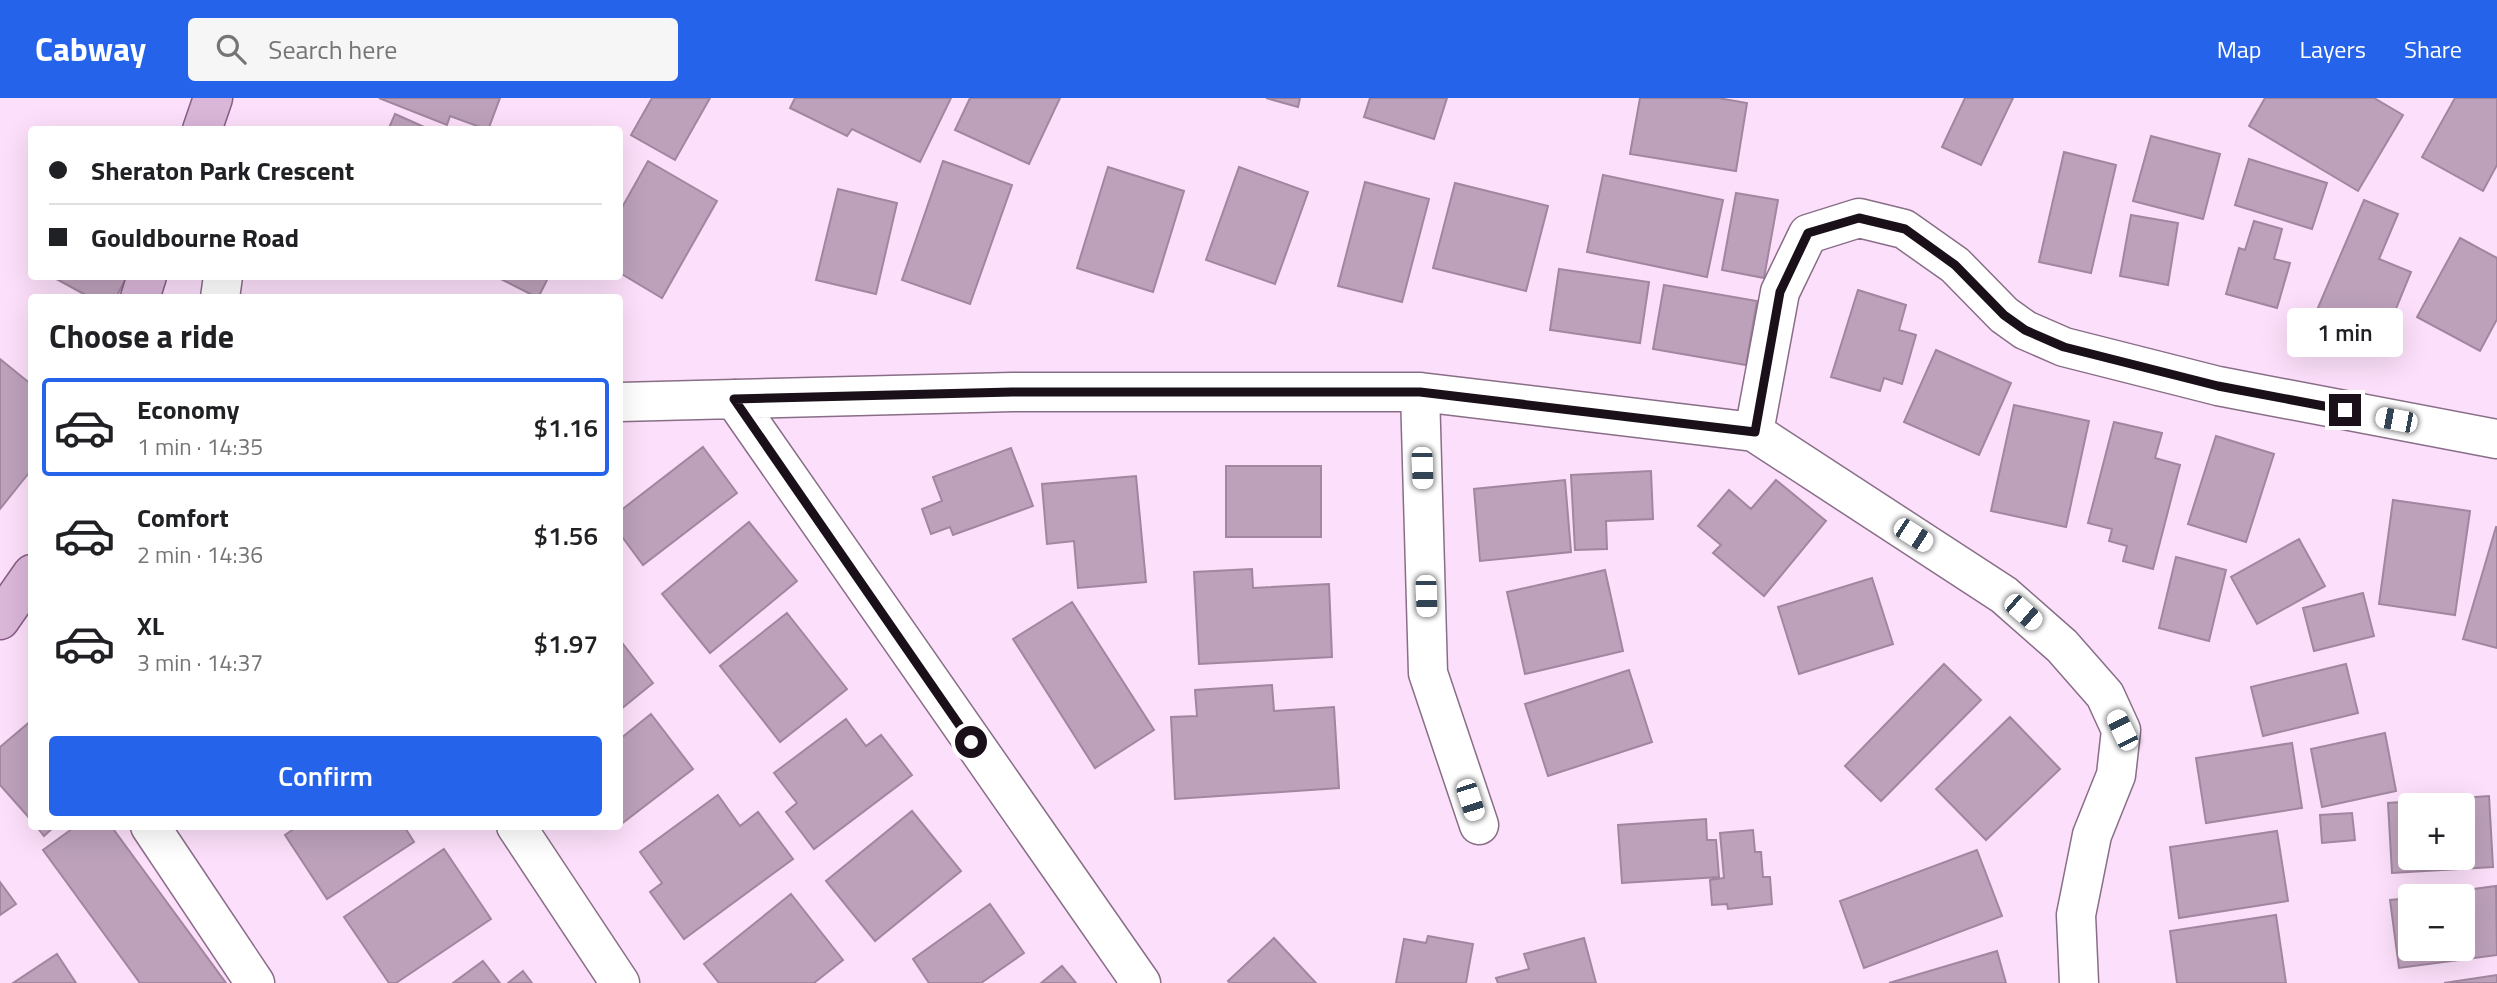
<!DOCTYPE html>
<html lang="en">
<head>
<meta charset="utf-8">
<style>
  :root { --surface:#fff; --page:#f6f6f6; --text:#202124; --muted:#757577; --line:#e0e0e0; --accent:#2563eb }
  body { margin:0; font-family:"Titillium Web",sans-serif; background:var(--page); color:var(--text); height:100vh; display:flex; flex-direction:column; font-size:26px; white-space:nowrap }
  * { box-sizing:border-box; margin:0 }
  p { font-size:23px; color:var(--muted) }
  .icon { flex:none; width:38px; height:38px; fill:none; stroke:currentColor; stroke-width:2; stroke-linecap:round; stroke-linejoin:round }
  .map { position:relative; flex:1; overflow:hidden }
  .drawer { position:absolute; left:28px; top:196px; width:595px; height:536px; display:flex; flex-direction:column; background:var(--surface); border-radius:7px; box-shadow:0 7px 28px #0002 }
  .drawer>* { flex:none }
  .top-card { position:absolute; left:28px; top:28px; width:595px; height:154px; border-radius:7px; box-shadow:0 7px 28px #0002; display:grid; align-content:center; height:154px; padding:0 21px; background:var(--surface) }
  .tools { position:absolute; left:2398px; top:695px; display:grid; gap:14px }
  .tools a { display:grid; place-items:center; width:77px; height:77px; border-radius:7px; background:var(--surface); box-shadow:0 7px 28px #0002; font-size:35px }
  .end { position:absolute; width:32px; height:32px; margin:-16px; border:9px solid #1a1019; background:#fff; box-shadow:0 0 0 4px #fff }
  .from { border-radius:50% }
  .bubble { position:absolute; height:49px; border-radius:7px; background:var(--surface); box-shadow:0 7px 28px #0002; font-size:23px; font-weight:600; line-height:49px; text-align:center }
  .car { position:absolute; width:21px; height:42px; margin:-21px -10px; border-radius:9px; box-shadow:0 0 5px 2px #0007; background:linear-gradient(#fff 24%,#345 0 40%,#fff 0 76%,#345 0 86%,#fff 0) }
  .top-card b { display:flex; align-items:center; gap:24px; height:66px; font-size:26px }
  .top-card b+b { border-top:2px solid var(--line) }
  .top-card i { width:18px; height:18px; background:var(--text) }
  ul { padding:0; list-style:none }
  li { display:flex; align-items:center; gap:21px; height:98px; margin:0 14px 10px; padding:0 7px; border:4px solid transparent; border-radius:7px }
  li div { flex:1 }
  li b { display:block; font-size:26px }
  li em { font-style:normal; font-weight:600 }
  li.selected { border-color:var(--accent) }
  li>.icon { width:63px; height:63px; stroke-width:1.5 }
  h2 { padding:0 21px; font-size:32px; line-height:84px }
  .button { display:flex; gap:14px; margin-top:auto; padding:14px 21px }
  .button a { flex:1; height:80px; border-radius:7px; background:var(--accent); color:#fff; font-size:28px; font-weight:600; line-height:80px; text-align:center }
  header { display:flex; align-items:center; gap:42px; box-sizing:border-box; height:98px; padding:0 35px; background:var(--accent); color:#fff }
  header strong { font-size:33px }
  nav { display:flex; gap:38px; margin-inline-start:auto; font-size:24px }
  .search { width:490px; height:63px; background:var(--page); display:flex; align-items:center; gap:18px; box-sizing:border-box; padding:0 24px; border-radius:7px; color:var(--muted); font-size:26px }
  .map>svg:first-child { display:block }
</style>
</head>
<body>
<header>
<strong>Cabway</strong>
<div class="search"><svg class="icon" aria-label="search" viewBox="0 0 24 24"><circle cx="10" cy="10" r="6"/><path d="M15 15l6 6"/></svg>Search here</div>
<nav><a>Map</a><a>Layers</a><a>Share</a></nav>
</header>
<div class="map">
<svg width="2497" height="885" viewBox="0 0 2497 885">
  <rect width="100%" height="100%" fill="#fcdffa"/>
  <path fill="#bda1bb" stroke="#a0869f" stroke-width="2" fill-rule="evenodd" d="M 379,0 L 500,0 L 488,32 L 450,18 L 447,27 Z
    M 652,0 L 710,0 L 675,62 L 631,37 Z
    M 795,0 L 951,0 L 920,64 L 852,31 L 847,38 L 790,10 Z
    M 970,0 L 1060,0 L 1029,66 L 955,32 Z
    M 1266,0 L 1300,0 L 1298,9 Z
    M 1370,0 L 1447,0 L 1434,41 L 1364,19 Z
    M 1640,0 L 1718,0 L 1747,5 L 1736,73 L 1630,56 Z
    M 1965,0 L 2013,0 L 1981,67 L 1942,49 Z
    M 2265,0 L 2374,0 L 2403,17 L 2358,93 L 2249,28 Z
    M 2455,0 L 2497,0 L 2497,67 L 2483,93 L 2422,59 Z
    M 395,16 L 431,32 L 388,32 Z
    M 2151,38 L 2220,56 L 2203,121 L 2133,103 Z
    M 2064,54 L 2116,67 L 2091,175 L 2039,164 Z
    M 2249,61 L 2327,85 L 2312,131 L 2235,107 Z
    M 648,63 L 717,103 L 662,200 L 620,175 L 620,113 Z
    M 943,63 L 1012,87 L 970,206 L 902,182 Z
    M 1108,69 L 1184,93 L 1153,194 L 1077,170 Z
    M 1239,69 L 1308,94 L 1275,186 L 1206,162 Z
    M 1603,77 L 1723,102 L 1707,179 L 1587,154 Z
    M 1365,84 L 1429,101 L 1402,204 L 1338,188 Z
    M 1455,85 L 1548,108 L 1526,193 L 1433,170 Z
    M 838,91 L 897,105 L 876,196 L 816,182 Z
    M 1736,95 L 1778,102 L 1764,180 L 1722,172 Z
    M 2364,102 L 2398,116 L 2379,161 L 2411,174 L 2384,240 L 2317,212 Z
    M 2131,117 L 2178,125 L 2168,187 L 2120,178 Z
    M 2254,123 L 2282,131 L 2274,161 L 2290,165 L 2277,210 L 2226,196 L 2239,150 L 2245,152 Z
    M 2460,140 L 2497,160 L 2497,221 L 2480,253 L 2417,219 Z
    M 1559,171 L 1649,184 L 1640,245 L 1550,232 Z
    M 51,178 L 127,178 L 116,200 L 91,200 Z
    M 495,178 L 549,178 L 538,200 Z
    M 1664,187 L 1757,203 L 1746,267 L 1653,251 Z
    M 1858,192 L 1906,207 L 1899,232 L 1916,237 L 1902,286 L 1884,280 L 1880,293 L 1831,279 Z
    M 1936,252 L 2011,285 L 1979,357 L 1904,324 Z
    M 0,261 L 32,287 L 32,371 L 0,411 Z
    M 2014,307 L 2089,323 L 2066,429 L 1991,413 Z
    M 2114,324 L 2162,335 L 2155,360 L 2180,367 L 2153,471 L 2123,463 L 2127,448 L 2109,443 L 2112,431 L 2088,425 Z
    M 2216,338 L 2274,356 L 2246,444 L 2188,426 Z
    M 703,349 L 737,395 L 643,467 L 620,436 L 620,413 Z
    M 1011,350 L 1033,408 L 953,437 L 950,429 L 931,436 L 922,411 L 942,403 L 933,379 Z
    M 1226,368 L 1321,368 L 1321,439 L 1226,439 Z
    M 1651,373 L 1653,421 L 1606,423 L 1607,451 L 1575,452 L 1571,377 Z
    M 1136,378 L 1146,484 L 1078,490 L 1074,443 L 1047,446 L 1042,386 Z
    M 1565,382 L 1571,454 L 1480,463 L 1474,391 Z
    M 1776,382 L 1826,423 L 1764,498 L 1713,455 L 1721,447 L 1698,428 L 1729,392 L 1751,411 Z
    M 2393,402 L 2470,413 L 2455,517 L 2379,506 Z
    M 749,424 L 797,483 L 710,555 L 662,496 Z
    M 2496,429 L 2497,429 L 2497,550 L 2463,541 Z
    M 2299,441 L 2325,488 L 2257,526 L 2231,479 Z
    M 2176,459 L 2226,472 L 2209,543 L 2159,530 Z
    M 1252,471 L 1253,490 L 1329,486 L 1332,559 L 1199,566 L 1194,474 Z
    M 1605,472 L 1623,553 L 1525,576 L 1507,494 Z
    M 1872,480 L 1893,546 L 1799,576 L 1778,509 Z
    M 2363,495 L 2374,538 L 2314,553 L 2303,510 Z
    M 1072,504 L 1154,632 L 1095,670 L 1013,541 Z
    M 787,515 L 847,591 L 780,644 L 720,568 Z
    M 620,542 L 653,585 L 620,612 Z
    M 1944,566 L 1981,602 L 1881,703 L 1845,668 Z
    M 2346,566 L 2358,615 L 2263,638 L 2251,589 Z
    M 1629,572 L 1652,644 L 1548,678 L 1525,606 Z
    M 1272,587 L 1274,613 L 1334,609 L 1339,690 L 1175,701 L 1171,619 L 1197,618 L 1195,592 Z
    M 651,616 L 693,671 L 620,727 L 620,641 Z
    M 2010,619 L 2060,671 L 1986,742 L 1936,691 Z
    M 846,621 L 866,648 L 881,637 L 912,677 L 814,751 L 786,714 L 797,705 L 774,675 Z
    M 32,622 L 32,723 L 0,687 L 0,649 Z
    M 2385,635 L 2396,693 L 2322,709 L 2311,651 Z
    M 2292,645 L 2302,710 L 2206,725 L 2196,660 Z
    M 718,697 L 740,728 L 758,714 L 793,761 L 684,841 L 650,794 L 662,785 L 640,754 Z
    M 2489,698 L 2493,769 L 2392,775 L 2388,705 ZM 2410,707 L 2462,707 L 2462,760 L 2410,760 Z
    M 912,713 L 961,773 L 875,843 L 826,783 Z
    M 2352,715 L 2355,742 L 2322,745 L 2320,717 Z
    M 1706,721 L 1707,742 L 1716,742 L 1719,779 L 1622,785 L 1618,727 Z
    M 36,728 L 55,728 L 44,738 Z
    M 76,728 L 111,728 L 226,885 L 140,885 L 43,752 Z
    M 298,728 L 404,728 L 414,744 L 327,801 L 285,737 Z
    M 1753,732 L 1755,754 L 1761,754 L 1763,779 L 1770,779 L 1772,806 L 1728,811 L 1727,806 L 1712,807 L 1710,782 L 1724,780 L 1720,735 Z
    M 2277,733 L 2288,803 L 2179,820 L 2170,749 Z
    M 444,751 L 491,821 L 396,885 L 389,885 L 344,819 Z
    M 1977,752 L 2002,818 L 1864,870 L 1840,803 Z
    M 0,784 L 16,806 L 0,817 Z
    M 2496,788 L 2497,857 L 2399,870 L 2390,802 L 2410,800 L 2410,850 L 2462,850 L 2462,798 L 2422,798 Z
    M 791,796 L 843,862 L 814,885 L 719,885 L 704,866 Z
    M 990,806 L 1024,855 L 981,885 L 929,885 L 913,861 Z
    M 2276,817 L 2286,885 L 2177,885 L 2170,833 Z
    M 1428,838 L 1473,846 L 1466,885 L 1396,885 L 1404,841 L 1426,845 Z
    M 1274,840 L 1316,885 L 1230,885 L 1228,883 Z
    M 1584,840 L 1596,885 L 1498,885 L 1496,880 L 1529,871 L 1524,856 Z
    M 1997,853 L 2006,885 L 1889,885 Z
    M 57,856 L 76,885 L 13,885 Z
    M 483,863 L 500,885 L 453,885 Z
    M 1062,868 L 1076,885 L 1041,885 Z
    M 523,873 L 532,885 L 508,885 Z
    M 2497,877 L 2497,885 L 2444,885 Z"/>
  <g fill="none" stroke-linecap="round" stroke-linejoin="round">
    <g stroke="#886e87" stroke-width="41">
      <path id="minor" d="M 220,200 L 223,178
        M 1420,294 L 1428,575 L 1479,727
        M 734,301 L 1141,885
        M 620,304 L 1012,294 L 1420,294 L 1754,334 L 2004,497 L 2062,548 L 2105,597 L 2121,632 L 2116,677 L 2092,737 L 2076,817 L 2079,885
        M 1754,334 L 1780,194 L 1808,136 L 1859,120 L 1904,131 L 1955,167 L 2004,217 L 2025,232 L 2064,249 L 2218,288 L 2497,341
        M 150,728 L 255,885
        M 516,728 L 620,885"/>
    </g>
    <g stroke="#875d86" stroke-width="41">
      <path id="major" d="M 202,32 L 213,0
        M 140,200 L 147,178
        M 0,522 L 32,476"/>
    </g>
    <use href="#minor" stroke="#fff" stroke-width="38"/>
    <use href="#major" stroke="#dab6d9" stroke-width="38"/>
  </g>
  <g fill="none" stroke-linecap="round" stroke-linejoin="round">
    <path stroke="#1a1019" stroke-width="9" d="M 971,644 L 734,301 L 1012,294 L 1420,294 L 1755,334 L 1780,194 L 1808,135 L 1859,120 L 1905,131 L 1955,167 L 2004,217 L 2025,232 L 2064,249 L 2218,288 L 2345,312"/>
  </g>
</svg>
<div class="tools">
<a>+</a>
<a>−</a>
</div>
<i class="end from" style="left:971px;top:644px"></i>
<i class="end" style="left:2345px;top:312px"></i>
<div class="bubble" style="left:2287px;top:210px;width:116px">1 min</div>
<i class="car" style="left:2396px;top:322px;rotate:281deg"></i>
<i class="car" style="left:1422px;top:370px;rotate:178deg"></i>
<i class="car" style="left:1913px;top:437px;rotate:123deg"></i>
<i class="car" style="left:1426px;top:498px;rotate:178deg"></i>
<i class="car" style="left:2023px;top:514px;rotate:131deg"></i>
<i class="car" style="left:2122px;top:632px;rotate:334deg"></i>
<i class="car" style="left:1470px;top:702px;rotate:162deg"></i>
<div class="top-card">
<b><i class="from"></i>Sheraton Park Crescent</b>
<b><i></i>Gouldbourne Road</b>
</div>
<section class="drawer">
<h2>Choose a ride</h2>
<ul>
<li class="selected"><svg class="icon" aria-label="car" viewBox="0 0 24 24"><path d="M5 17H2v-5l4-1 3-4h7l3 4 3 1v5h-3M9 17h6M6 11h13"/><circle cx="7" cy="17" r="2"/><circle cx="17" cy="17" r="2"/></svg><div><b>Economy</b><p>1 min · 14:35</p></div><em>$1.16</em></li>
<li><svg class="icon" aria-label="car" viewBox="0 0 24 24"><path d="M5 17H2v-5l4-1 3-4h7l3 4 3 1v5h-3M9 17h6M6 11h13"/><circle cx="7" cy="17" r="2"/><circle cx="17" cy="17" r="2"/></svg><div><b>Comfort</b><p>2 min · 14:36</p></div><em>$1.56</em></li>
<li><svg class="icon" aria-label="car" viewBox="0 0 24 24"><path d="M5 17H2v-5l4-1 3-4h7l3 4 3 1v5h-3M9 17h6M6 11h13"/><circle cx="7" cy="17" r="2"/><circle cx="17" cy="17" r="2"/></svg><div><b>XL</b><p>3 min · 14:37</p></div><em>$1.97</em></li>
</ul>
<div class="button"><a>Confirm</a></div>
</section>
</div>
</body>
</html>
